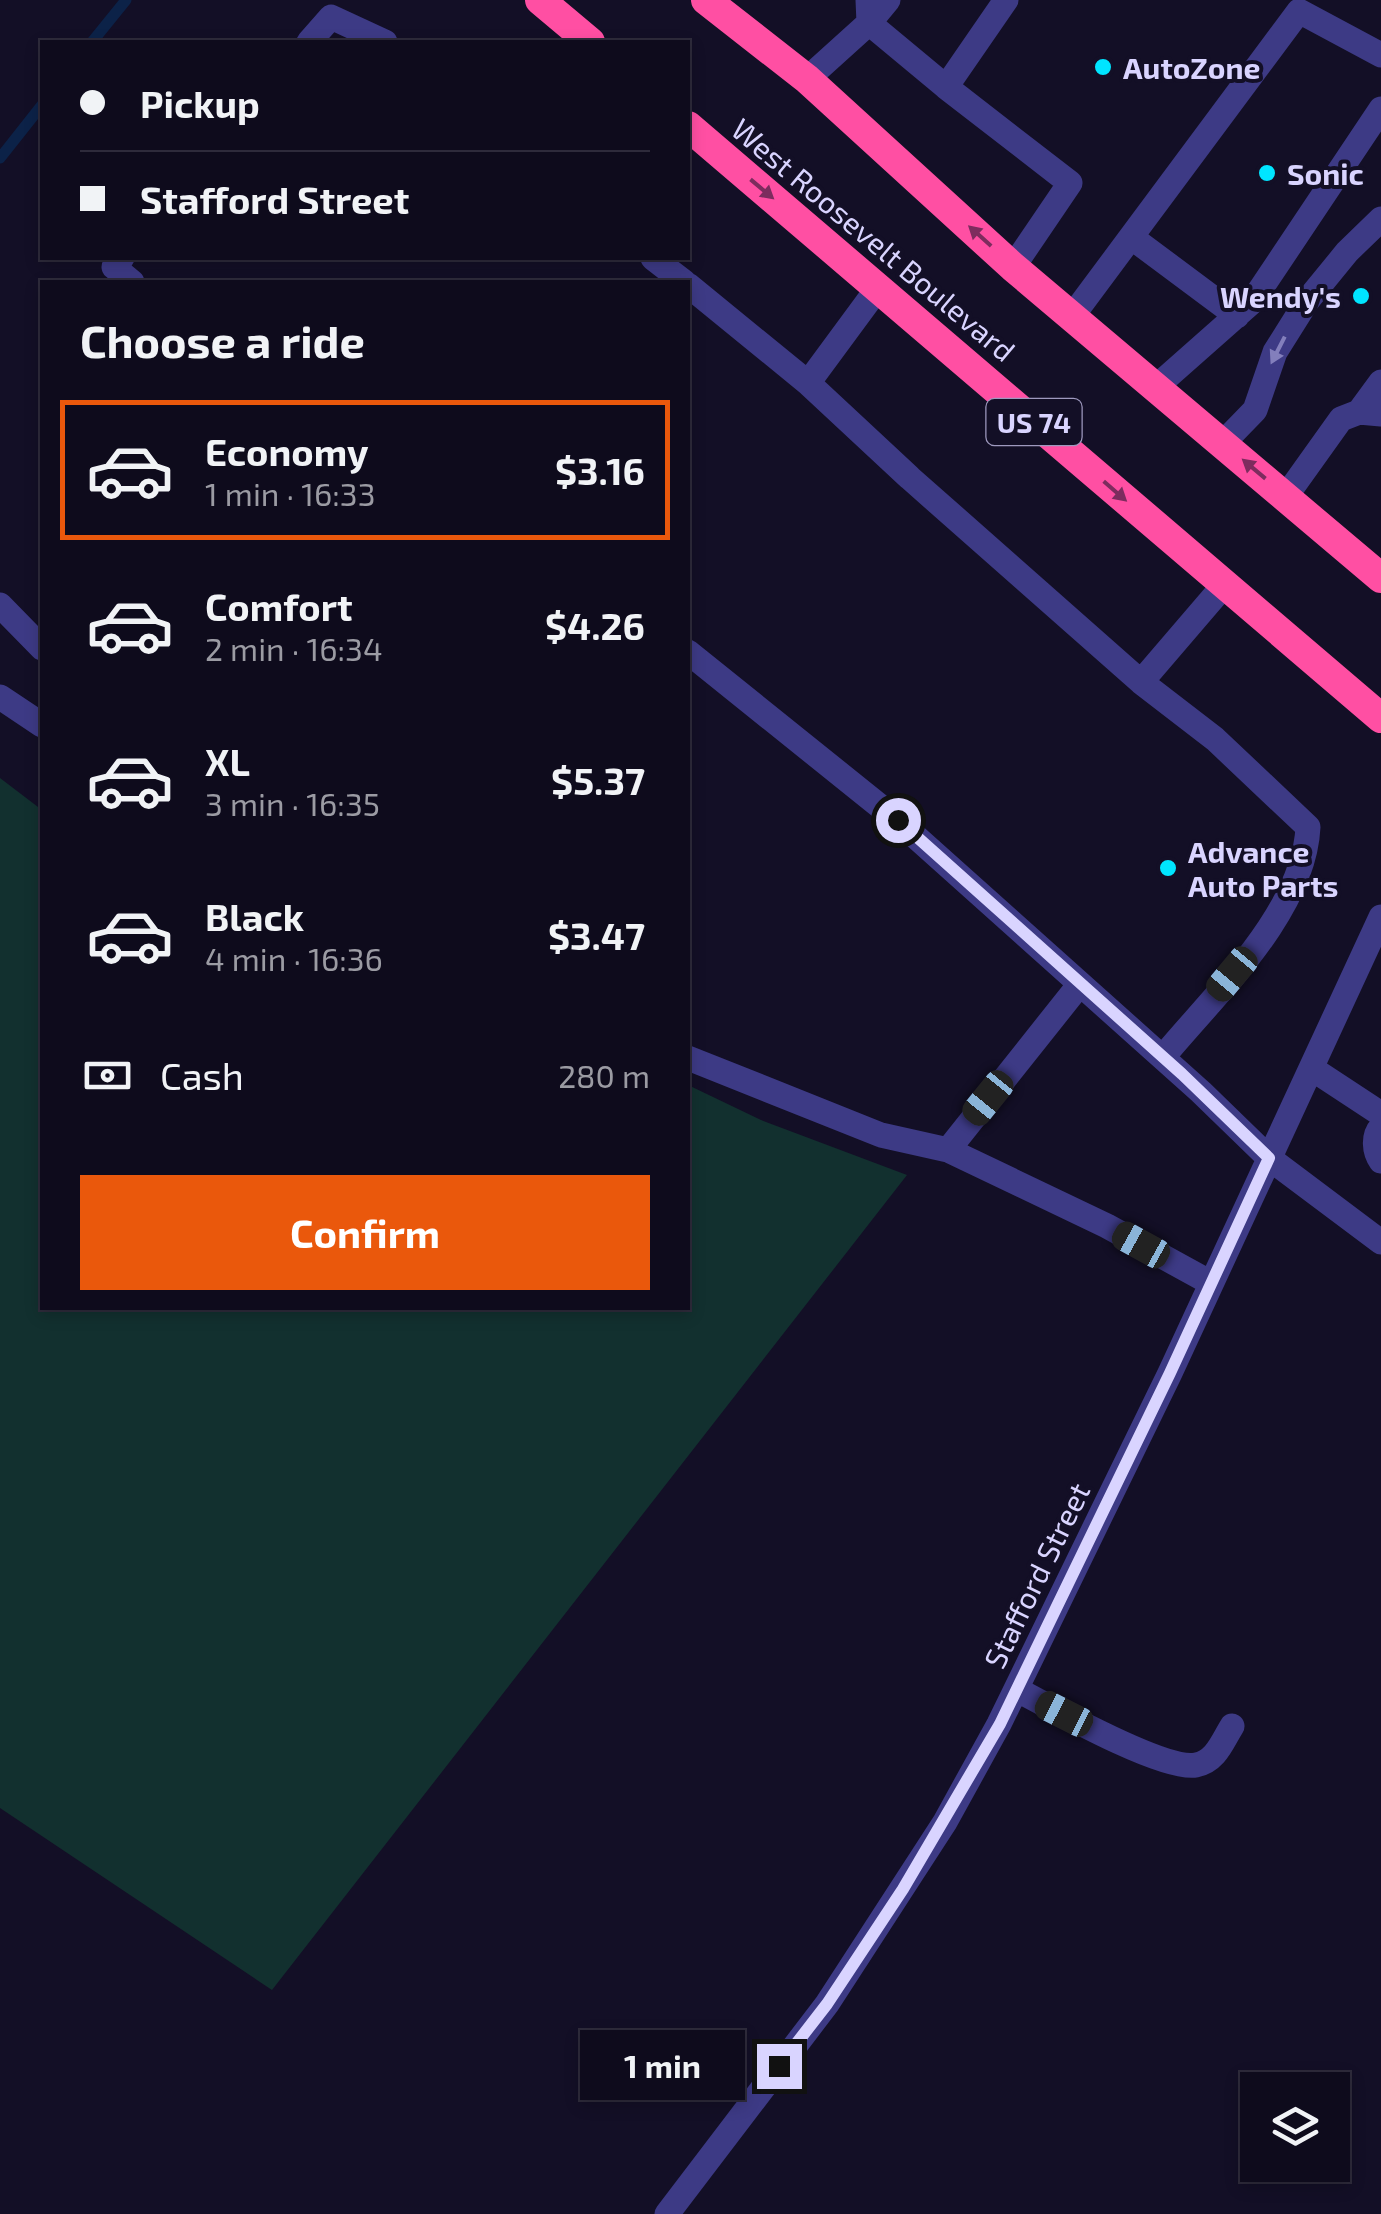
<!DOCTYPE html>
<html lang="en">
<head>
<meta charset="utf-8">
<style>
  :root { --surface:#0e0b1c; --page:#1c1929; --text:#f1f3f6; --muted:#9b9ba3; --line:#2e2b3b; --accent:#ea580c }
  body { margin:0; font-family:"Exo 2",sans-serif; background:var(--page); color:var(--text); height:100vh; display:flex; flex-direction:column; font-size:38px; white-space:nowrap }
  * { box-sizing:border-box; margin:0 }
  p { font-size:32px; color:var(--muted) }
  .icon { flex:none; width:55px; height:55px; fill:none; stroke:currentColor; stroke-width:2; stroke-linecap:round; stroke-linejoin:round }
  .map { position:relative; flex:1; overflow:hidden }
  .panel { position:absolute; left:40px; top:280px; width:650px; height:1030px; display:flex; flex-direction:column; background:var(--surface); border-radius:0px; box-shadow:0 5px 15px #0003,0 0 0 2px var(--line) }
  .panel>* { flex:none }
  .top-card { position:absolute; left:40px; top:40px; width:650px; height:220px; border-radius:0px; box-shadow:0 5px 15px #0003,0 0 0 2px var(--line); display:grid; align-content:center; height:220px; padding:0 40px; background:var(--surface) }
  .fabs { position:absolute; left:1240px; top:2072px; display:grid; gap:20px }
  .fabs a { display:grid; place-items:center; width:110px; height:110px; border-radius:0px; background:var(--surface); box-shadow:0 5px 15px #0003,0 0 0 2px var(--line); font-size:50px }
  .end { position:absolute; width:45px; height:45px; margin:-22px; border:12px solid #d9d4ff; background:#111; box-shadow:0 0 0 5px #111 }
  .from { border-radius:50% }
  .bubble { position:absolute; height:70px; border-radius:0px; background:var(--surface); box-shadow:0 5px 15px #0003,0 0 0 2px var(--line); font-size:32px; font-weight:700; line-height:70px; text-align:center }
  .car { position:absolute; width:30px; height:60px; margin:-30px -15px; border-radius:12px; box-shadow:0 0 8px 2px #0007; background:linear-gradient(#222 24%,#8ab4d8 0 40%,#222 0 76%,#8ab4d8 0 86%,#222 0) }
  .top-card b { display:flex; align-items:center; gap:35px; height:95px; font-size:38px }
  .top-card b+b { border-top:2px solid var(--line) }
  .top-card i { width:25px; height:25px; background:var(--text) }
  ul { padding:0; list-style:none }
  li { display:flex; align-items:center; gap:30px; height:140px; margin:0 20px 15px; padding:0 20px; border:5px solid transparent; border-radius:0px }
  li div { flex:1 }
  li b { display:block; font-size:38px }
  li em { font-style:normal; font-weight:700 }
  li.on { border-color:var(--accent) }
  li>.icon { width:90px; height:90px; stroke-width:1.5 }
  h2 { padding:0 40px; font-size:45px; line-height:120px }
  .pay { display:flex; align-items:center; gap:25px; height:110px; padding:0 40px; font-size:38px }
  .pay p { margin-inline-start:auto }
  .cta { display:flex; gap:20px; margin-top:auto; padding:20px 40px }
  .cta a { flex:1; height:115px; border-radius:0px; background:var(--accent); color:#fff; font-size:40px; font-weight:700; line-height:115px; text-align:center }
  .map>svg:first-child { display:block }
</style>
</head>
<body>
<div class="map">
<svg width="1381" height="2214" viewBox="0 0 1381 2214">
  <rect width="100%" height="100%" fill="#130f26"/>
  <path fill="#12302f" d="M 0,778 L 42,810 L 42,1308 L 688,1308 L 688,1085 L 761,1120 L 907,1175 L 272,1990 L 0,1808 Z"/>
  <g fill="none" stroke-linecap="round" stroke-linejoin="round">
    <path stroke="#0c2248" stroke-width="11" d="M 92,42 L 126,0
      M 0,158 L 42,105"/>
    <path stroke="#3d3a85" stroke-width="25" d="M 868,0 L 869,23 L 946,87
      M 1006,0 L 946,87 L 1070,183 L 1013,267
      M 309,42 L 331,17 L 385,42
      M 807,79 L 869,23 L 888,0
      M 1131,237 L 1237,316
      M 122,258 L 114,267 L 132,282
      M 653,258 L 684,282
      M 688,285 L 808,383 L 878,288
      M 1073,315 L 1299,11 L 1381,55
      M 808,383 L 910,478 L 1141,682 L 1225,584
      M 1157,386 L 1252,302 L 1381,109
      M 1359,412 L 1381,382
      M 1223,443 L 1255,410 L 1275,352 L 1307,301 L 1347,252 L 1381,219
      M 1286,496 L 1341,419 L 1359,412 L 1381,414
      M 0,605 L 42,648
      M 688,652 L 897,820 L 1201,1092 L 1269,1158 L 1381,1242
      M 1141,682 L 1215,739 L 1308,827 C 1304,912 1215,994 1163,1057
      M 0,697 L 42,725
      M 688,1058 L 881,1135 L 948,1150 L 1107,1226 L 1211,1283
      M 1311,1068 L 1381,1114
      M 1381,1127 C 1373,1136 1374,1151 1381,1161
      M 948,1150 L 1080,984
      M 1016,1689 C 1050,1707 1163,1771 1196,1765 C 1216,1761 1222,1742 1232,1726
      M 667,2214 L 827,2004 L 945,1822 L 999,1724 L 1170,1373 L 1381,917"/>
    <path stroke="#ff4fa3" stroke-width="30" d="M 540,0 L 590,42
      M 706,0 L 807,79 L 1013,267 L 1381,578
      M 688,126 L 1381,718"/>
  </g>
  <defs><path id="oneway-solid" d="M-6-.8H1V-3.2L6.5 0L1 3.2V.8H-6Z" transform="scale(2.5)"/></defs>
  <g fill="#7d2c5e">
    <use href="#oneway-solid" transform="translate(762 189) rotate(40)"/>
    <use href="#oneway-solid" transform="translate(980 236) rotate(-138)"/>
    <use href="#oneway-solid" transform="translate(1254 469) rotate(-140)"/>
    <use href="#oneway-solid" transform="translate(1115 491) rotate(41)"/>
  </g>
  <use fill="#837fbc" href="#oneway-solid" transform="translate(1278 350) rotate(117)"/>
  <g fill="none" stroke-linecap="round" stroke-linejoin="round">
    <path stroke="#d9d4ff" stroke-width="12" d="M 779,2066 L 827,2004 L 903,1889 L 1000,1724 L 1170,1373 L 1269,1158 L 1182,1074 L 898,820"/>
  </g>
  <g fill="#00e5ff" stroke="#130f26" stroke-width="4">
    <circle cx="1103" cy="67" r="10"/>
    <circle cx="1267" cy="173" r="10"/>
    <circle cx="1361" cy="296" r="10"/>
    <circle cx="1168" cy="868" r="10"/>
  </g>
  <g text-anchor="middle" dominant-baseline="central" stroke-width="8" stroke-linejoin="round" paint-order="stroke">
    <rect fill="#130f26" stroke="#9e99be" stroke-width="2.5" x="986.5" y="399" width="95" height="46" rx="8"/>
    <g font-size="28" font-weight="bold" fill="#d9d4ff">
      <text x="1034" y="422">US 74</text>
    </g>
    <g font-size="30" font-weight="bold" fill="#d9d4ff" stroke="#130f26" text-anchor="start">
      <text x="1123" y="67">AutoZone</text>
      <text x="1287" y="173">Sonic</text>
      <text x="1341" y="296" text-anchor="end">Wendy's</text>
      <text x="1188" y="851">Advance<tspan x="1188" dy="34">Auto Parts</tspan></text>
    </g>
    <g font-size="30" fill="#d9d4ff" stroke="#130f26">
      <text transform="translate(874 239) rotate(40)">West Roosevelt Boulevard</text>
      <text transform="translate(1036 1575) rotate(-64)">Stafford Street</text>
    </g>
  </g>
</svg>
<div class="fabs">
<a><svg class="icon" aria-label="layers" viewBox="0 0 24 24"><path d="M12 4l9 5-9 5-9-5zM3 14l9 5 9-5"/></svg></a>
</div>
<i class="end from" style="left:898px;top:820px"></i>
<i class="end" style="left:779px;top:2066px"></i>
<div class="bubble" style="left:580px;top:2030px;width:165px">1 min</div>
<i class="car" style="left:1232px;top:974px;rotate:220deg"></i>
<i class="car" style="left:988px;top:1098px;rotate:219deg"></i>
<i class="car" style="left:1141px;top:1245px;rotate:299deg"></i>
<i class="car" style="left:1064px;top:1714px;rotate:297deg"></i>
<div class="top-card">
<b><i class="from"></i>Pickup</b>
<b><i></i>Stafford Street</b>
</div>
<section class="panel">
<h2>Choose a ride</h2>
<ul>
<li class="on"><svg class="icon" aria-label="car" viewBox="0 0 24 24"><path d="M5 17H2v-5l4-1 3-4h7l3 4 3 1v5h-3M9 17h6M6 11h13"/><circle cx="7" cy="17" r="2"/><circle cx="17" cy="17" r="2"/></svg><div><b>Economy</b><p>1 min · 16:33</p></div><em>$3.16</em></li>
<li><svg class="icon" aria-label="car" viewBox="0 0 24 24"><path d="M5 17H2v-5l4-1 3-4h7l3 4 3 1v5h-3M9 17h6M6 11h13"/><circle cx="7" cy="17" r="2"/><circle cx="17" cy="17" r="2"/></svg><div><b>Comfort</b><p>2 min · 16:34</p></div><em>$4.26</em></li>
<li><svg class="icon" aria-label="car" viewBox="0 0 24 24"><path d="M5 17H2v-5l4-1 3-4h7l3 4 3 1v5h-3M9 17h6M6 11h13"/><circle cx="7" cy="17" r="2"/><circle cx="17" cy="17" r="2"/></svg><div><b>XL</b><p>3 min · 16:35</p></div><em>$5.37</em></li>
<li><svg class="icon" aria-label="car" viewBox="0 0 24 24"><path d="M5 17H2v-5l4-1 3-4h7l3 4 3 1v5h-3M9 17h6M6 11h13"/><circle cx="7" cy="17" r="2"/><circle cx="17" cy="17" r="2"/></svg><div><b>Black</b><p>4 min · 16:36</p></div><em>$3.47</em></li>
</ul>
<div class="pay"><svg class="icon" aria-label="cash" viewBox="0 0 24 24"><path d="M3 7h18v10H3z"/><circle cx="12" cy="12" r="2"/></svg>Cash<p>280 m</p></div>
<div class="cta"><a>Confirm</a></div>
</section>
</div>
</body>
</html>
